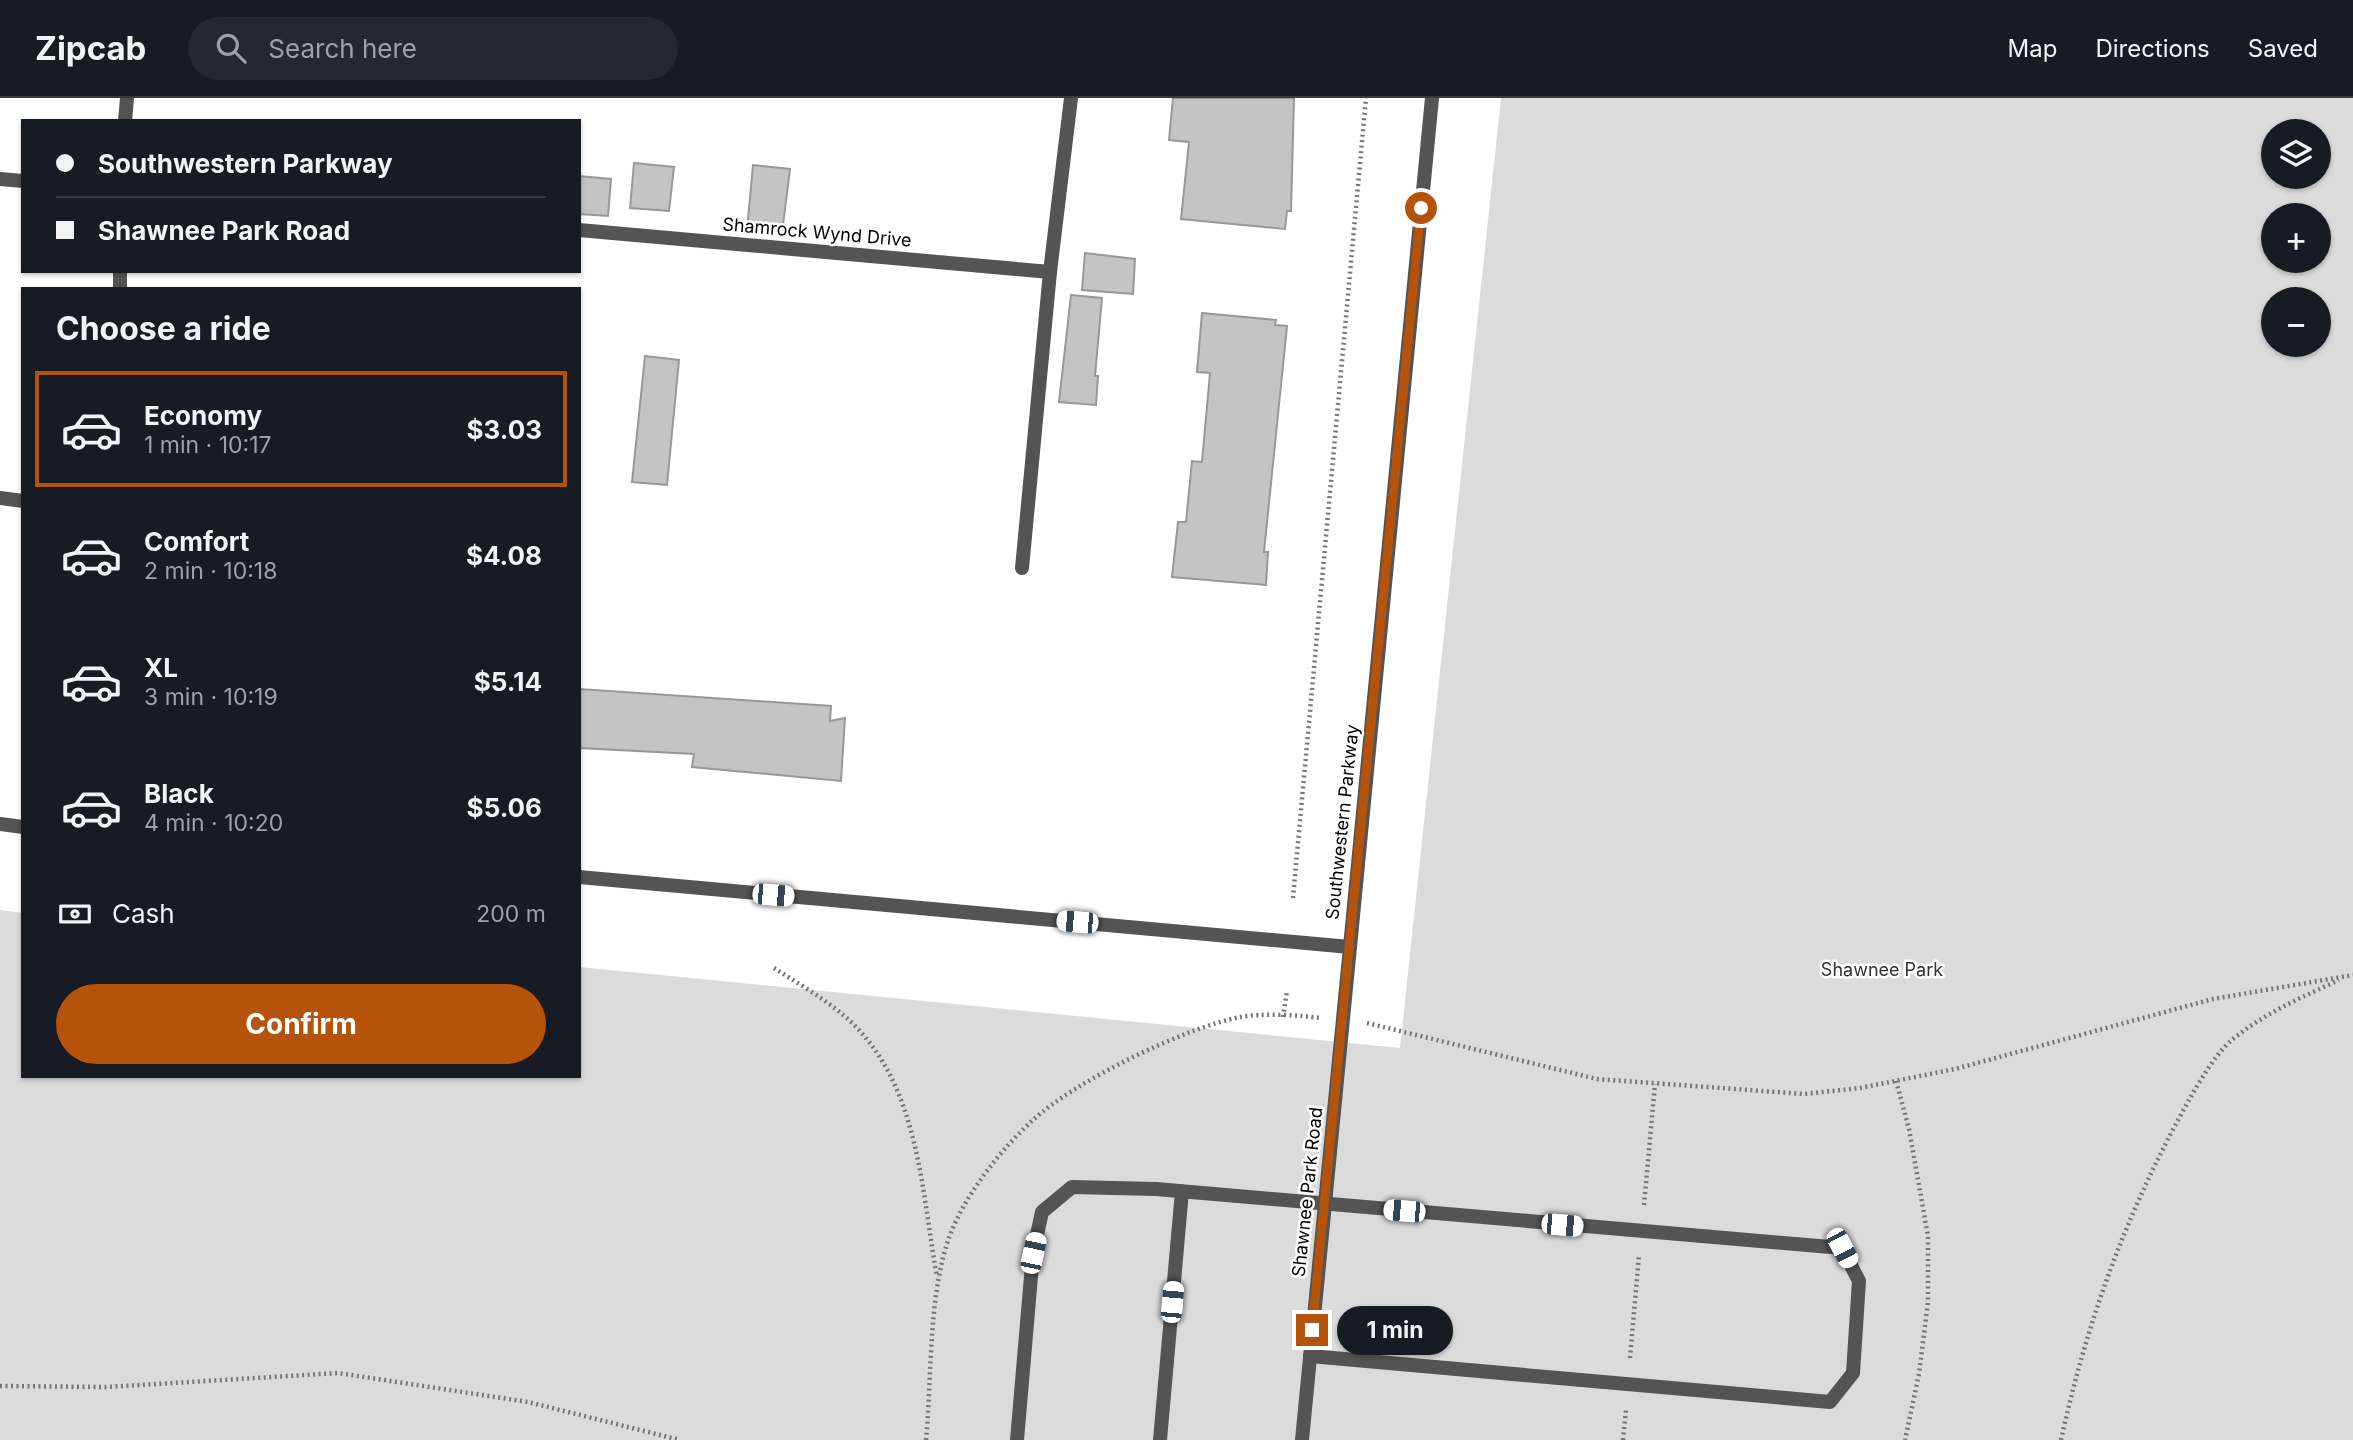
<!DOCTYPE html>
<html lang="en">
<head>
<meta charset="utf-8">
<style>
  :root { --surface:#171b24; --page:#242831; --text:#f1f3f6; --muted:#9ea1a6; --line:#363941; --accent:#b45309 }
  body { margin:0; font-family:Inter,sans-serif; background:var(--page); color:var(--text); height:100vh; display:flex; flex-direction:column; font-size:26px; white-space:nowrap }
  * { box-sizing:border-box; margin:0 }
  p { font-size:23px; color:var(--muted) }
  .icon { flex:none; width:38px; height:38px; fill:none; stroke:currentColor; stroke-width:2; stroke-linecap:round; stroke-linejoin:round }
  .map { position:relative; flex:1; overflow:hidden }
  .panel { position:absolute; left:21px; top:189px; width:560px; height:791px; display:flex; flex-direction:column; background:var(--surface); border-radius:0px; box-shadow:0 2px 5px #0004 }
  .panel>* { flex:none }
  .banner { position:absolute; left:21px; top:21px; width:560px; height:154px; border-radius:0px; box-shadow:0 2px 5px #0004; display:grid; align-content:center; height:154px; padding:0 35px; background:var(--surface) }
  .buttons { position:absolute; left:2261px; top:21px; display:grid; gap:14px }
  .buttons a { display:grid; place-items:center; width:70px; height:70px; border-radius:50%; background:var(--surface); box-shadow:0 2px 5px #0004; font-size:35px }
  .end { position:absolute; width:32px; height:32px; margin:-16px; border:9px solid #b45309; background:#fff; box-shadow:0 0 0 4px #fff }
  .from { border-radius:50% }
  .bubble { position:absolute; height:49px; border-radius:24px; background:var(--surface); box-shadow:0 2px 5px #0004; font-size:23px; font-weight:700; line-height:49px; text-align:center }
  .car { position:absolute; width:21px; height:42px; margin:-21px -10px; border-radius:9px; box-shadow:0 0 5px 2px #0007; background:linear-gradient(#fff 24%,#345 0 40%,#fff 0 76%,#345 0 86%,#fff 0) }
  .banner b { display:flex; align-items:center; gap:24px; height:66px; font-size:26px }
  .banner b+b { border-top:2px solid var(--line) }
  .banner i { width:18px; height:18px; background:var(--text) }
  ul { padding:0; list-style:none }
  li { display:flex; align-items:center; gap:21px; height:116px; margin:0 14px 10px; padding:0 21px; border:4px solid transparent; border-radius:0px }
  li div { flex:1 }
  li b { display:block; font-size:26px }
  li em { font-style:normal; font-weight:700 }
  li.on { border-color:var(--accent) }
  li>.icon { width:63px; height:63px; stroke-width:1.5 }
  h2 { padding:0 35px; font-size:32px; line-height:84px }
  .pay { display:flex; align-items:center; gap:18px; height:77px; padding:0 35px; font-size:26px }
  .pay p { margin-inline-start:auto }
  .cta { display:flex; gap:14px; margin-top:auto; padding:14px 35px }
  .cta a { flex:1; height:80px; border-radius:42px; background:var(--accent); color:#fff; font-size:28px; font-weight:700; line-height:80px; text-align:center }
  header { display:flex; align-items:center; gap:42px; box-sizing:border-box; height:98px; padding:0 35px; background:var(--surface); border-bottom:2px solid var(--line) }
  header strong { font-size:33px }
  nav { display:flex; gap:38px; margin-inline-start:auto; font-size:24px }
  .search { width:490px; height:63px; background:var(--page); display:flex; align-items:center; gap:18px; box-sizing:border-box; padding:0 24px; border-radius:38px; color:var(--muted); font-size:26px }
  .map>svg:first-child { display:block }
</style>
</head>
<body>
<header>
<strong>Zipcab</strong>
<div class="search"><svg class="icon" aria-label="search" viewBox="0 0 24 24"><circle cx="10" cy="10" r="6"/><path d="M15 15l6 6"/></svg>Search here</div>
<nav><a>Map</a><a>Directions</a><a>Saved</a></nav>
</header>
<div class="map">
<svg width="2353" height="1342" viewBox="0 0 2353 1342">
  <rect width="100%" height="100%" fill="#fff"/>
  <path fill="#dbdbdb" fill-rule="evenodd" d="M 1501,0 L 2353,0 L 2353,1342 L 0,1342 L 0,812 L 23,815 L 23,978 L 579,978 L 579,869 L 1400,950 ZM 2273,33 L 2319,33 L 2319,79 L 2273,79 ZM 2273,117 L 2319,117 L 2319,163 L 2273,163 ZM 2273,201 L 2319,201 L 2319,247 L 2273,247 Z"/>
  <path fill="#c4c4c4" stroke="#989898" stroke-width="2" d="M 1173,0 L 1294,0 L 1291,113 L 1287,113 L 1285,131 L 1181,121 L 1189,44 L 1169,42 Z
    M 634,65 L 674,69 L 669,113 L 630,110 Z
    M 753,67 L 790,71 L 782,135 L 747,132 Z
    M 579,78 L 611,81 L 608,118 L 579,116 Z
    M 1085,155 L 1135,161 L 1133,196 L 1082,192 Z
    M 1071,197 L 1102,200 L 1095,278 L 1098,278 L 1096,307 L 1059,304 Z
    M 1202,215 L 1276,222 L 1275,227 L 1287,228 L 1264,454 L 1268,454 L 1266,487 L 1172,479 L 1178,424 L 1186,424 L 1192,363 L 1202,364 L 1210,275 L 1197,274 Z
    M 645,258 L 679,262 L 667,387 L 632,384 Z
    M 579,591 L 831,608 L 830,623 L 845,620 L 841,683 L 692,669 L 694,656 L 579,650 Z"/>
  <g fill="none" stroke-linecap="round" stroke-linejoin="round">
    <path stroke="#767676" stroke-width="4.5" stroke-dasharray="2 3.5" stroke-linecap="butt" d="M 1293,800 L 1366,0
      M 774,870 C 799,886 827,902 849,922 C 919,987 921,1090 937,1179
      M 1283,919 L 1287,893
      M 1367,925 L 1597,981 L 1804,996 L 1860,990 L 1955,971 L 2213,901 L 2353,877
      M 1896,983 L 1909,1031 L 1928,1138 L 1928,1204 L 1919,1276 L 1905,1342
      M 1644,1107 L 1655,986
      M 1630,1260 L 1639,1157
      M 0,1288 L 107,1289 L 338,1275 L 528,1304 L 680,1342
      M 926,1342 C 932,1279 928,1196 950,1137 C 965,1097 1001,1051 1033,1022 C 1075,983 1184,930 1240,919 C 1261,915 1299,917 1320,920
      M 1623,1342 L 1626,1311
      M 2061,1342 C 2086,1228 2122,1127 2177,1024 C 2190,1000 2212,958 2233,941 C 2265,915 2302,899 2339,882"/>
    <path stroke="#545454" stroke-width="14" d="M 0,400 L 23,403
      M 1022,470 L 1050,174 L 1071,0
      M 1017,1342 L 1033,1155 L 1042,1114 L 1072,1089 L 1156,1091 L 1842,1150 L 1859,1183 L 1853,1275 L 1830,1304 L 1310,1258
      M 1160,1342 L 1182,1093"/>
    <path stroke="#545454" stroke-width="14" d="M 125,23 L 127,0
      M 0,81 L 23,83
      M 579,132 L 1050,174
      M 120,173 L 120,191
      M 1302,1342 L 1350,849"/>
    <path stroke="#545454" stroke-width="14" d="M 0,726 L 23,729
      M 579,779 L 1350,849 L 1432,0"/>
  </g>
  <g fill="none" stroke-linecap="round" stroke-linejoin="round">
    <path stroke="#b45309" stroke-width="9" d="M 1312,1232 L 1421,110"/>
  </g>
  <g text-anchor="middle" dominant-baseline="central" stroke-width="5" stroke-linejoin="round" paint-order="stroke">
    <g font-size="18" fill="#000" stroke="#fff">
      <text transform="translate(817 134) rotate(5)">Shamrock Wynd Drive</text>
      <text transform="translate(1342 724) rotate(-84)">Southwestern Parkway</text>
      <text transform="translate(1307 1094) rotate(-84)">Shawnee Park Road</text>
    </g>
    <g font-size="18" fill="#323232" stroke="#fff">
      <text x="1882" y="871">Shawnee Park</text>
    </g>
  </g>
</svg>
<div class="buttons">
<a><svg class="icon" aria-label="layers" viewBox="0 0 24 24"><path d="M12 4l9 5-9 5-9-5zM3 14l9 5 9-5"/></svg></a>
<a>+</a>
<a>−</a>
</div>
<i class="end from" style="left:1421px;top:110px"></i>
<i class="end" style="left:1312px;top:1232px"></i>
<div class="bubble" style="left:1337px;top:1208px;width:116px">1 min</div>
<i class="car" style="left:773px;top:797px;rotate:95deg"></i>
<i class="car" style="left:1077px;top:824px;rotate:275deg"></i>
<i class="car" style="left:1404px;top:1113px;rotate:275deg"></i>
<i class="car" style="left:1562px;top:1127px;rotate:95deg"></i>
<i class="car" style="left:1842px;top:1150px;rotate:152deg"></i>
<i class="car" style="left:1033px;top:1155px;rotate:12deg"></i>
<i class="car" style="left:1172px;top:1204px;rotate:5deg"></i>
<div class="banner">
<b><i class="from"></i>Southwestern Parkway</b>
<b><i></i>Shawnee Park Road</b>
</div>
<section class="panel">
<h2>Choose a ride</h2>
<ul>
<li class="on"><svg class="icon" aria-label="car" viewBox="0 0 24 24"><path d="M5 17H2v-5l4-1 3-4h7l3 4 3 1v5h-3M9 17h6M6 11h13"/><circle cx="7" cy="17" r="2"/><circle cx="17" cy="17" r="2"/></svg><div><b>Economy</b><p>1 min · 10:17</p></div><em>$3.03</em></li>
<li><svg class="icon" aria-label="car" viewBox="0 0 24 24"><path d="M5 17H2v-5l4-1 3-4h7l3 4 3 1v5h-3M9 17h6M6 11h13"/><circle cx="7" cy="17" r="2"/><circle cx="17" cy="17" r="2"/></svg><div><b>Comfort</b><p>2 min · 10:18</p></div><em>$4.08</em></li>
<li><svg class="icon" aria-label="car" viewBox="0 0 24 24"><path d="M5 17H2v-5l4-1 3-4h7l3 4 3 1v5h-3M9 17h6M6 11h13"/><circle cx="7" cy="17" r="2"/><circle cx="17" cy="17" r="2"/></svg><div><b>XL</b><p>3 min · 10:19</p></div><em>$5.14</em></li>
<li><svg class="icon" aria-label="car" viewBox="0 0 24 24"><path d="M5 17H2v-5l4-1 3-4h7l3 4 3 1v5h-3M9 17h6M6 11h13"/><circle cx="7" cy="17" r="2"/><circle cx="17" cy="17" r="2"/></svg><div><b>Black</b><p>4 min · 10:20</p></div><em>$5.06</em></li>
</ul>
<div class="pay"><svg class="icon" aria-label="cash" viewBox="0 0 24 24"><path d="M3 7h18v10H3z"/><circle cx="12" cy="12" r="2"/></svg>Cash<p>200 m</p></div>
<div class="cta"><a>Confirm</a></div>
</section>
</div>
</body>
</html>
